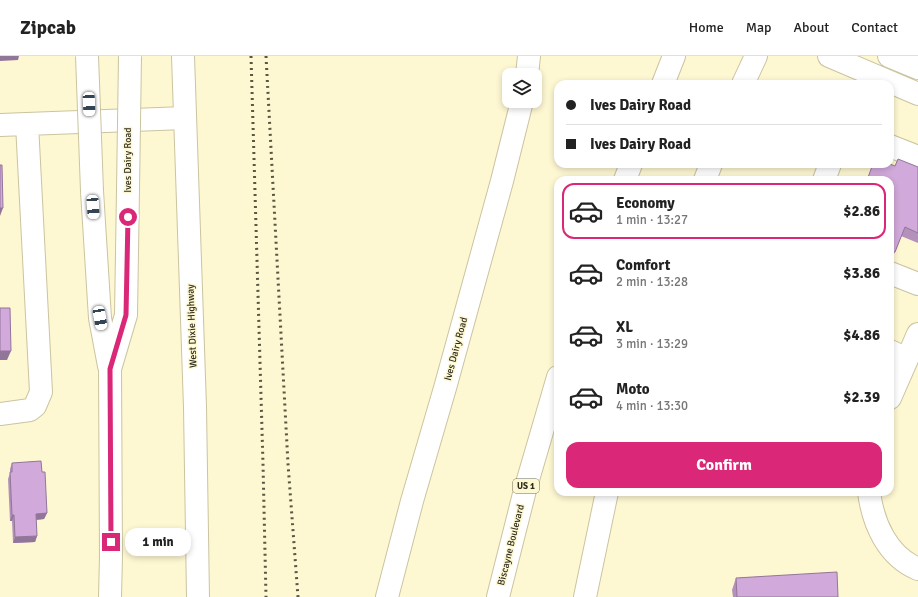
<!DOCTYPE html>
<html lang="en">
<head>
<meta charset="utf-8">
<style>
  :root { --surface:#fff; --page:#f6f6f6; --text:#222; --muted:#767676; --line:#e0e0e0; --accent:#db2777 }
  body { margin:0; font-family:Signika,sans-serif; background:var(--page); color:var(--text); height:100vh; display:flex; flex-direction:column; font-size:15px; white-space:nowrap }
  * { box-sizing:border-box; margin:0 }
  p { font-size:13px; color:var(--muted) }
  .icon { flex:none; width:22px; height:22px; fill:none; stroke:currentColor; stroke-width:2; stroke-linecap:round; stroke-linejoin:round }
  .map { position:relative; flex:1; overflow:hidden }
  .panel { position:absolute; left:554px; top:120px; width:340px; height:320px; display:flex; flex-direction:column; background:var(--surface); border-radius:12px; box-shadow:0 2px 6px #0003 }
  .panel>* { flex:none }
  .guide { position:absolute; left:554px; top:24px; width:340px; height:88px; border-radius:12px; box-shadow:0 2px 6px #0003; display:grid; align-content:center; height:88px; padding:0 12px; background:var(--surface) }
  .tools { position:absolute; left:502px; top:12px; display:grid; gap:8px }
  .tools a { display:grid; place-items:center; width:40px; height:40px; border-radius:8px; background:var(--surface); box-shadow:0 2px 6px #0003; font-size:20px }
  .end { position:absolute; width:18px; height:18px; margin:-9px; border:5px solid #db2777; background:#fff; box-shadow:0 0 0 2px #fff }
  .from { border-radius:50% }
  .bubble { position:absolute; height:28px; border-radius:12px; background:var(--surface); box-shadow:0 2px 6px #0003; font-size:13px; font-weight:700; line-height:28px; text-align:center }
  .car { position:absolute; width:12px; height:24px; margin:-12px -6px; border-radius:5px; box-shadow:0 0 3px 1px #0007; background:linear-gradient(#fff 24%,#345 0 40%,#fff 0 76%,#345 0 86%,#fff 0) }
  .guide b { display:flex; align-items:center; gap:14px; height:38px; font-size:15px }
  .guide b+b { border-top:1px solid var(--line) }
  .guide i { width:10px; height:10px; background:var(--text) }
  ul { padding:7px 0 0; list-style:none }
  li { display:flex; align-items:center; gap:12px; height:56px; margin:0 8px 6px; padding:0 4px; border:2px solid transparent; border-radius:12px }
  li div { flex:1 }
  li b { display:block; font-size:15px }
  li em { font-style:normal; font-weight:700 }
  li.on { border-color:var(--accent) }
  li>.icon { width:36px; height:36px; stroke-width:1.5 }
  .cta { display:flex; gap:8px; margin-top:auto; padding:8px 12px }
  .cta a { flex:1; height:46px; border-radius:12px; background:var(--accent); color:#fff; font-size:16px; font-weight:700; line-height:46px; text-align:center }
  header { display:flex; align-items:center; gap:24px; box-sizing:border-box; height:56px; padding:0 20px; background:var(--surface); border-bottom:1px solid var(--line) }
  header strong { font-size:19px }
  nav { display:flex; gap:22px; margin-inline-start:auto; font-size:14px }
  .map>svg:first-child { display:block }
</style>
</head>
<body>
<header>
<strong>Zipcab</strong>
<nav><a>Home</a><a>Map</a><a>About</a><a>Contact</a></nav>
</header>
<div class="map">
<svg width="918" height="541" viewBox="0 0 918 541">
  <rect width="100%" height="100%" fill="#fdf7d2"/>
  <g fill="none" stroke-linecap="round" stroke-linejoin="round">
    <g stroke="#cac4a0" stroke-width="24">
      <path id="minor" d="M 829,0 L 918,38
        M 889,0 L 918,12
        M 0,69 L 185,62
        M 890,90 L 918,101
        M 824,124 L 830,108
        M 890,217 L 918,228
        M 890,295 L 907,303
        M 890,342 L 918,278
        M 0,358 L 30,354 L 35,350 L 41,336 L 27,68
        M 869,436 C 873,467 887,500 918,513"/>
    </g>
    <g stroke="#cac4a0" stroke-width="24">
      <path id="major" d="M 183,0 L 195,351 L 198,541
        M 527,19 L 529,0
        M 663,28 L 674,0
        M 743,28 L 756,0
        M 625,124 L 631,108
        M 705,124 L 711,108
        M 92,135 L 100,262 L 109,310
        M 110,541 L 111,500 L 110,313 L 126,259 L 128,134
        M 387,541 L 412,445 L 445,332 L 502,125 L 522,45
        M 498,541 L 525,434 L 558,321
        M 585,541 L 607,436"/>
    </g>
    <use href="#minor" stroke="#fff" stroke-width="22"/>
    <use href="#major" stroke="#fff" stroke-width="22"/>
    <path stroke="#595643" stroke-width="3" stroke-dasharray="2 4" stroke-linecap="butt" d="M 251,0 L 263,408 L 266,541
      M 266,0 L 288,408 L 298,541"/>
    <g stroke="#cac4a0" stroke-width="24" stroke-linecap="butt">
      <path id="major-bridge" d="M 87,0 L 92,135
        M 128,134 L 130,0"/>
    </g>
    <use href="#major-bridge" stroke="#fff" stroke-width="22"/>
  </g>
  <path fill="#b491bb" d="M 895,110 L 918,111 L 918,187 L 901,180 L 891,205 L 886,111 Z
    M 12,407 L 42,416 L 47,457 L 44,463 L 36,464 L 37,480 L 35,486 L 13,487 L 12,465 L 10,465 L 8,423 L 10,417 L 10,413 Z
    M 736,522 L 838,541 L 733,541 L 732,534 Z"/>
  <path fill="#927699" d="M 0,0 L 19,0 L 18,4 L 0,5 Z
    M 0,152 L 3,152 L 0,160 Z
    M 905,171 L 891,205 L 890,205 L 890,197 Z
    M 0,295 L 11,295 L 7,304 L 0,304 Z
    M 47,457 L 44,463 L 34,464 L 36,458 Z
    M 12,459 L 14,459 L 12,465 L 10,465 Z
    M 37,480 L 35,486 L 13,487 L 15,481 Z"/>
  <path fill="#d1a9da" stroke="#927699" d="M 898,103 L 918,111 L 918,177 L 905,171 L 895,196 L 890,197 L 890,124 L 867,124 L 873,108 L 878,108 L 886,111 L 888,108 L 890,108 L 895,110 Z
    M 0,109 L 2,109 L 3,152 L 0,152 Z
    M 0,252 L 10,252 L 11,295 L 0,295 Z
    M 41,405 L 42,416 L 45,416 L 47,457 L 36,458 L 37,480 L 15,481 L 14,459 L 12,459 L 10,416 L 12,416 L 12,407 Z
    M 837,516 L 838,541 L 737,541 L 736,522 Z"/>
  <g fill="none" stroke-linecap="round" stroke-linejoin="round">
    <path stroke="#db2777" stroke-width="5" d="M 111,486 L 110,313 L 126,259 L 128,161"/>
  </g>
  <g text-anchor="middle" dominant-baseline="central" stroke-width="3" stroke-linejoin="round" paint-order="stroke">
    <rect fill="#fdf7d2" stroke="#6b6853" stroke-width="1" x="513" y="423" width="26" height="14" rx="3"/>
    <g font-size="9" font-weight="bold" fill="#2d2b1d">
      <text x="526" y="430">US 1</text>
    </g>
    <g font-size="10" fill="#2d2b1d" stroke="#fdf7d2">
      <text transform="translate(128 104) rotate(-90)">Ives Dairy Road</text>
      <text transform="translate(192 270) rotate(-92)">West Dixie Highway</text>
      <text transform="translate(456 293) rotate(-75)">Ives Dairy Road</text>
      <text transform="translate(511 489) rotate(-76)">Biscayne Boulevard</text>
    </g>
  </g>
</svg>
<div class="tools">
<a><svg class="icon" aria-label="layers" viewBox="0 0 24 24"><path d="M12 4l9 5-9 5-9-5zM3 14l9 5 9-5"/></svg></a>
</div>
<i class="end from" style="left:128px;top:161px"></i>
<i class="end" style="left:111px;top:486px"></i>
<div class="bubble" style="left:125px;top:472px;width:66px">1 min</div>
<i class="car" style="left:89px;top:48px;rotate:178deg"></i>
<i class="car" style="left:93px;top:151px;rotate:176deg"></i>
<i class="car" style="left:100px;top:262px;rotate:170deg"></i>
<div class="guide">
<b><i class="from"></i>Ives Dairy Road</b>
<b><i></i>Ives Dairy Road</b>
</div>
<section class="panel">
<ul>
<li class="on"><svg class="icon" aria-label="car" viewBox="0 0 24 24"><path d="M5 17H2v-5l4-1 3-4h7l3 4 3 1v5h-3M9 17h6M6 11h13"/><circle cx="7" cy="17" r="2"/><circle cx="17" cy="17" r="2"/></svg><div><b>Economy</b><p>1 min · 13:27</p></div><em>$2.86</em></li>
<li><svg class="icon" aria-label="car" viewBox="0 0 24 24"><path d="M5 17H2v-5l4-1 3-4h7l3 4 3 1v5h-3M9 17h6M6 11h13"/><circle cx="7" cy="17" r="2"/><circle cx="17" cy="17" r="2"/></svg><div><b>Comfort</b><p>2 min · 13:28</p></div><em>$3.86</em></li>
<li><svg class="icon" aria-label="car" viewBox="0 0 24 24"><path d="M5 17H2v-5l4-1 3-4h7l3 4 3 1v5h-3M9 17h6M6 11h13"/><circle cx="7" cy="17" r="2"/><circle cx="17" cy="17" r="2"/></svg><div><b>XL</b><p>3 min · 13:29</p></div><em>$4.86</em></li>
<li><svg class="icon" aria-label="car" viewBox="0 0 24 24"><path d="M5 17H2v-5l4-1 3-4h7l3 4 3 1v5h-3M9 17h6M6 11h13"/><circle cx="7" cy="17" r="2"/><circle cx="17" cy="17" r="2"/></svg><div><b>Moto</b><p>4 min · 13:30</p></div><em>$2.39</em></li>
</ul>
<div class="cta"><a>Confirm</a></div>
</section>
</div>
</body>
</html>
